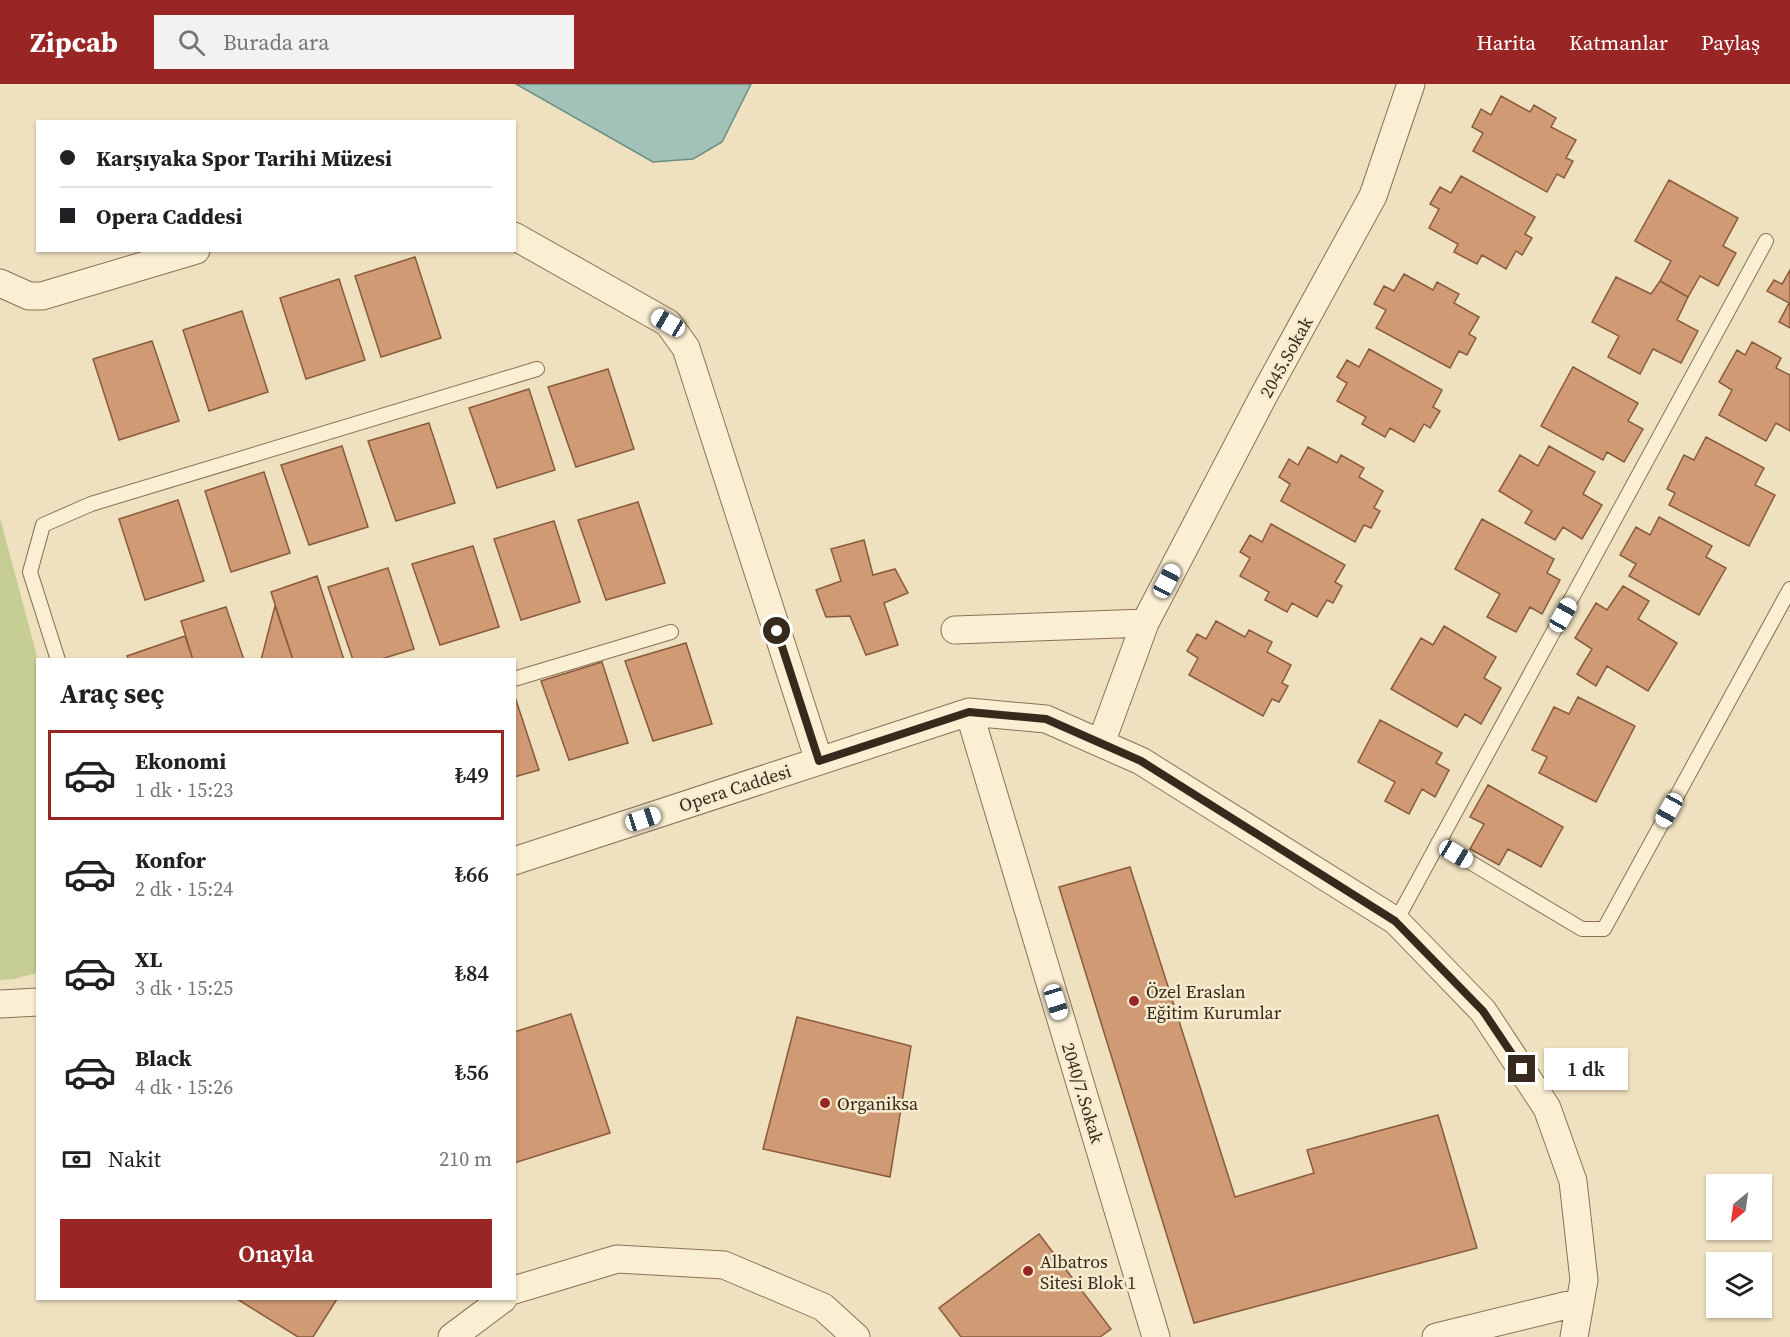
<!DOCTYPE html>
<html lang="tr">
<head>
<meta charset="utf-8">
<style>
  :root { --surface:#fff; --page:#f2f2f2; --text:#202124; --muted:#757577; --line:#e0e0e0; --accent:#992525 }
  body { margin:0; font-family:"Source Serif 4",serif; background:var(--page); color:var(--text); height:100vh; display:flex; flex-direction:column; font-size:22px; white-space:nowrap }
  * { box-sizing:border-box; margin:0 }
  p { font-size:20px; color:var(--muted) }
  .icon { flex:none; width:33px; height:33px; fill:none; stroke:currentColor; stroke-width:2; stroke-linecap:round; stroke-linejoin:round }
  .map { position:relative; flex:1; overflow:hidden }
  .drawer { position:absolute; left:36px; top:574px; width:480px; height:642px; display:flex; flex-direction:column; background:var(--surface); border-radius:0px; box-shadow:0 2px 4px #0004 }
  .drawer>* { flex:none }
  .banner { position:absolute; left:36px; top:36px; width:480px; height:132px; border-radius:0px; box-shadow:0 2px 4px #0004; display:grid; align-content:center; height:132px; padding:0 24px; background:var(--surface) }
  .needle { width:39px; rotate:209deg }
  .controls { position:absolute; left:1706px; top:1090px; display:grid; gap:12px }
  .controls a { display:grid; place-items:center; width:66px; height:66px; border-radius:0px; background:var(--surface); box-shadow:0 2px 4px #0004; font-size:30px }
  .end { position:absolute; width:27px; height:27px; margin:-14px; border:8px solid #372a1c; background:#fff; box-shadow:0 0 0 3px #fff }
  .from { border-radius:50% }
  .bubble { position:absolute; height:42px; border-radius:0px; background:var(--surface); box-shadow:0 2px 4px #0004; font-size:20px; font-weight:600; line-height:42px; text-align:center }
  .car { position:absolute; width:18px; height:36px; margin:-18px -9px; border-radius:8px; box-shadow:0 0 4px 2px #0007; background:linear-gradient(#fff 24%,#345 0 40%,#fff 0 76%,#345 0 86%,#fff 0) }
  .banner b { display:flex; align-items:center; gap:21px; height:57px; font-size:22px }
  .banner b+b { border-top:2px solid var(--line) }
  .banner i { width:15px; height:15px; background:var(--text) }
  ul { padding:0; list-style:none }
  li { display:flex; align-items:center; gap:18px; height:90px; margin:0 12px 9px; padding:0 12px; border:3px solid transparent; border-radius:0px }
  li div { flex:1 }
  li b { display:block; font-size:22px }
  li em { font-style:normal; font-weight:600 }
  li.current { border-color:var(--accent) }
  li>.icon { width:54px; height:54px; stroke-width:1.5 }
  h2 { padding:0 24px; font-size:27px; line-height:72px }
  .pay { display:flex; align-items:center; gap:15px; height:66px; padding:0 24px; font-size:22px }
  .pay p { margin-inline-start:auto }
  .action { display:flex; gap:12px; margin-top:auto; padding:12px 24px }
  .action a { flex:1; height:69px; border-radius:0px; background:var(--accent); color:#fff; font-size:24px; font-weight:600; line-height:69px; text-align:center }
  header { display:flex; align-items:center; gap:36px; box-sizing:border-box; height:84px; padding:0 30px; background:var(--accent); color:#fff }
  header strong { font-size:28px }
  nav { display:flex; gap:33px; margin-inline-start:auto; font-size:21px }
  .search { width:420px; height:54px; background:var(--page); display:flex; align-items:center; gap:15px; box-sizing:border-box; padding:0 21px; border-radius:0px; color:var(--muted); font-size:22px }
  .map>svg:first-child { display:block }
</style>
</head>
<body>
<header>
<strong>Zipcab</strong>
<div class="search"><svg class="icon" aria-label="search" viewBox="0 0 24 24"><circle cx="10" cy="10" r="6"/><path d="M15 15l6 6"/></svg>Burada ara</div>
<nav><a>Harita</a><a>Katmanlar</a><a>Paylaş</a></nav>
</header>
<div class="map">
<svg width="1790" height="1253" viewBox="0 0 1790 1253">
  <rect width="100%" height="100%" fill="#efe1bf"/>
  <path fill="#c6cd93" d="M 0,434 L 38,576 L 37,889 L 14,895 L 0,896 Z"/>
  <path fill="#a2c1b8" stroke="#698f86" stroke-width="1.5" d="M 516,0 L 751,0 L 722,58 L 693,75 L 653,78 Z"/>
  <path fill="#cf9a74" stroke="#885b3c" stroke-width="1.5" d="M 1501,12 L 1530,28 L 1534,21 L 1556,34 L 1551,43 L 1576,56 L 1566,74 L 1573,77 L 1564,94 L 1557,90 L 1547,108 L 1473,67 L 1483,49 L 1472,43 L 1481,25 L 1491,31 Z
    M 1461,92 L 1535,133 L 1525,150 L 1532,154 L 1522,171 L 1516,167 L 1506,185 L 1482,171 L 1477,180 L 1454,168 L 1458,160 L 1429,144 L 1439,125 L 1430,120 L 1440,103 L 1451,109 Z
    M 1669,96 L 1738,134 L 1723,162 L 1736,169 L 1718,202 L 1700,192 L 1688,213 L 1660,197 L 1671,177 L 1635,157 Z
    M 415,173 L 441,254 L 381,273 L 355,192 Z
    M 1790,186 L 1790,244 L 1779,238 L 1789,219 L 1767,207 L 1774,196 L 1782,200 Z
    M 1404,190 L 1433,206 L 1437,198 L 1459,210 L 1454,219 L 1479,233 L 1469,250 L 1476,254 L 1467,271 L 1459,267 L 1450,284 L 1376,244 L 1386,226 L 1374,220 L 1384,202 L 1394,207 Z
    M 1616,193 L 1651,210 L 1660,197 L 1688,213 L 1677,236 L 1698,247 L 1681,279 L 1653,265 L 1640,290 L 1608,273 L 1619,252 L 1592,238 Z
    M 339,195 L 365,276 L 306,295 L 280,214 Z
    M 242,227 L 268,308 L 209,327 L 183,246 Z
    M 152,257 L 179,337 L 119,356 L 93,275 Z
    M 1752,258 L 1781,274 L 1776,284 L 1790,291 L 1790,347 L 1776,339 L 1766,357 L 1719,331 L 1732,306 L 1719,298 L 1737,266 L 1745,271 Z
    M 1369,265 L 1442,306 L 1433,323 L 1440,327 L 1430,344 L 1424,340 L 1414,358 L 1390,344 L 1385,353 L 1362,340 L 1366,333 L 1337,317 L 1347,299 L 1337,293 L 1347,276 L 1359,283 Z
    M 1573,283 L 1638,319 L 1628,337 L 1643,345 L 1624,378 L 1607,368 L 1603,376 L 1541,342 Z
    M 608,285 L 634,365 L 576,383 L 548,303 Z
    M 529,305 L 555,386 L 497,404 L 469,324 Z
    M 429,339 L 455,419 L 396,437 L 368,357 Z
    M 1706,353 L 1764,384 L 1755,401 L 1775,411 L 1749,462 L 1669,421 L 1675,409 L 1667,405 L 1684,371 L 1694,376 Z
    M 342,362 L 368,443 L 309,461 L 281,381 Z
    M 1549,362 L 1595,388 L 1583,410 L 1602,421 L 1582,455 L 1563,443 L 1555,456 L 1525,439 L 1532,427 L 1499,407 L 1520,371 L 1538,382 Z
    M 1308,363 L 1337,379 L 1341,371 L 1364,384 L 1359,393 L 1383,407 L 1374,424 L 1380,427 L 1371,444 L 1364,441 L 1355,458 L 1281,417 L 1290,400 L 1279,393 L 1289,375 L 1298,381 Z
    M 264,388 L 290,469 L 231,488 L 205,407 Z
    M 178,416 L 204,497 L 145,516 L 119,435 Z
    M 638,418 L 665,499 L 606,516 L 578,436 Z
    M 1659,433 L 1712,462 L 1706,473 L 1726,484 L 1699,531 L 1629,492 L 1636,480 L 1620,471 L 1636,443 L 1650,451 Z
    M 1482,435 L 1554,475 L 1547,489 L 1560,496 L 1542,530 L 1530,523 L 1516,548 L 1487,533 L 1500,510 L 1455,485 Z
    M 554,437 L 580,518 L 521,536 L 494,455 Z
    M 1271,440 L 1345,481 L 1335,498 L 1342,502 L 1333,519 L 1327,516 L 1317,533 L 1292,519 L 1287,528 L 1265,516 L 1269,508 L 1240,492 L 1250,474 L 1240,468 L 1250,451 L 1262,458 Z
    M 864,456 L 873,491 L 895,485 L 908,509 L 884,519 L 898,561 L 866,571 L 850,532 L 826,533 L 816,506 L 841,497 L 831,465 Z
    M 473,462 L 499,543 L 440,561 L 412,480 Z
    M 388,484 L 414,565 L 378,576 L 353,576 L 328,503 Z
    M 317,492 L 344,576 L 293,576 L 271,508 Z
    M 1623,502 L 1649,517 L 1638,535 L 1677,559 L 1648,607 L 1607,582 L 1596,602 L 1577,590 L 1592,565 L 1575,554 L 1596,519 L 1607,526 Z
    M 275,522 L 293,576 L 261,576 Z
    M 226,523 L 244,576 L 193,576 L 181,537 Z
    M 1216,537 L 1245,553 L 1249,546 L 1272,558 L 1267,568 L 1291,581 L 1282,599 L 1288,602 L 1279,618 L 1272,615 L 1263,632 L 1189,591 L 1198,574 L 1187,567 L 1197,550 L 1206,555 Z
    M 1444,542 L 1496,573 L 1484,594 L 1501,604 L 1481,640 L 1465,630 L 1457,643 L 1391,605 L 1421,554 L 1433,561 Z
    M 185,552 L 193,576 L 129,576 L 127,572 Z
    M 686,559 L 712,640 L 653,657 L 625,577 Z
    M 602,578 L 628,659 L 569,676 L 541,597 Z
    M 514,610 L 539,686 L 514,693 Z
    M 1578,613 L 1635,642 L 1596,718 L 1539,689 L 1547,673 L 1532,666 L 1554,623 L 1569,630 Z
    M 1380,636 L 1442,669 L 1436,679 L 1449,686 L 1435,713 L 1422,705 L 1409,730 L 1385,717 L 1395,698 L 1358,678 Z
    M 1488,701 L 1563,743 L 1541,783 L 1508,765 L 1499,781 L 1470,765 L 1484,740 L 1470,733 Z
    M 1130,783 L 1235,1113 L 1314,1089 L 1307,1066 L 1438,1031 L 1477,1164 L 1194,1239 L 1059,803 Z
    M 571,930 L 610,1049 L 514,1079 L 514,948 Z
    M 797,933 L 911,962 L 890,1093 L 763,1065 Z
    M 1039,1150 L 1111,1245 L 1100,1253 L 961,1253 L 939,1224 Z
    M 237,1215 L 337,1215 L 313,1253 L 298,1253 Z"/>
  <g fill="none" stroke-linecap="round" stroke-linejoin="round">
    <g stroke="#887257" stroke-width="16">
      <path id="lane" d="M 58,576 L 30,488 L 43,441 L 91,420 L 537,285
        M 514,595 L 671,548
        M 1438,759 L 1582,845 L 1604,845 L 1790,505
        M 1396,837 L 1766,157"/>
    </g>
    <g stroke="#887257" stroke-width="29">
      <path id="street" d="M 514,152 L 668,239 L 686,264 L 819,677
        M 0,199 L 29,212 L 42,212 L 196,166
        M 955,546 L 1145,539
        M 969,628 L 1156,1253
        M 1101,659 L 1145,539 L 1264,311 L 1373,112 L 1411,0
        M 514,777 L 969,628 L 1046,635 L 1141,677 L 1396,837 L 1483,927 L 1547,1024 L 1573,1097 L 1584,1196 L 1574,1253
        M 0,920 L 38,918
        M 514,1206 L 617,1175 L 724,1181 L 823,1223 L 856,1253
        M 452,1253 L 503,1215
        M 1436,1253 L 1580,1218"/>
    </g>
    <use href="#lane" stroke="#faeed3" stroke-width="14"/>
    <use href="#street" stroke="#faeed3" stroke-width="27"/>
  </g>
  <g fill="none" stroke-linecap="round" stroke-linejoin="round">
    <path stroke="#372a1c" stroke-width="8" d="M 777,547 L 819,677 L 969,628 L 1046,635 L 1141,677 L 1395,837 L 1483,927 L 1522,985"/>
  </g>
  <g fill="#992525" stroke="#f6ebcf" stroke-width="2">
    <circle cx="1134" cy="917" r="6"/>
    <circle cx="825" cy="1019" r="6"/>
    <circle cx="1028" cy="1187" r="6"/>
  </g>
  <g text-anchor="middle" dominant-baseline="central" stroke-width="5" stroke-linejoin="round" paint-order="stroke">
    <g font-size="18" fill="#372a1c" stroke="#f6ebcf">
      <text transform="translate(1286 273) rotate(-61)">2045.Sokak</text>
      <text transform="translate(735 704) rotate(-18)">Opera Caddesi</text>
      <text transform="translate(1083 1009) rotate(73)">2040/7.Sokak</text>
    </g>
    <g font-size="18" fill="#372a1c" stroke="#f6ebcf" text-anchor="start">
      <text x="1146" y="907">Özel Eraslan<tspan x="1146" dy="21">Eğitim Kurumlar</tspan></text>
      <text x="837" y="1019">Organiksa</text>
      <text x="1040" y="1177">Albatros<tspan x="1040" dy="21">Sitesi Blok 1</tspan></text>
    </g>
  </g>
</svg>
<div class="controls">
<a><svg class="needle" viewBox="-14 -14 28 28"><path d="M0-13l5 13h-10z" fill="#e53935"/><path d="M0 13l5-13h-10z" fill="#757577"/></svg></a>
<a><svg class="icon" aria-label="layers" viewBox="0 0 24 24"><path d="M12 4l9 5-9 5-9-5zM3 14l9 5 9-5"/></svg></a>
</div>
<i class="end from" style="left:777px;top:547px"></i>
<i class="end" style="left:1522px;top:985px"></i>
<div class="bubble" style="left:1544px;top:964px;width:84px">1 dk</div>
<i class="car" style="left:668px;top:239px;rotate:300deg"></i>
<i class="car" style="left:1167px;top:497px;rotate:28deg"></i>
<i class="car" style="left:1563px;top:531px;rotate:29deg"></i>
<i class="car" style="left:1669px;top:726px;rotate:209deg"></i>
<i class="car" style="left:643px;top:735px;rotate:72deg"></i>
<i class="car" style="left:1456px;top:770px;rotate:121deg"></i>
<i class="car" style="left:1056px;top:918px;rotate:163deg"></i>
<div class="banner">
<b><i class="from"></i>Karşıyaka Spor Tarihi Müzesi</b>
<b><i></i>Opera Caddesi</b>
</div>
<section class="drawer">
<h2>Araç seç</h2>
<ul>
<li class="current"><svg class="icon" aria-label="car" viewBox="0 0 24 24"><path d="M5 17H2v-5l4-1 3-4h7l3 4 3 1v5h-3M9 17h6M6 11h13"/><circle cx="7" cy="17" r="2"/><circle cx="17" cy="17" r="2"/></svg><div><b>Ekonomi</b><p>1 dk · 15:23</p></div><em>₺49</em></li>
<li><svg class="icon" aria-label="car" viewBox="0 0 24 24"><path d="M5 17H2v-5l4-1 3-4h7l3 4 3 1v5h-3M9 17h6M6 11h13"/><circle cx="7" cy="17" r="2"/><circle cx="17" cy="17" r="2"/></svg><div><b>Konfor</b><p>2 dk · 15:24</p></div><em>₺66</em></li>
<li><svg class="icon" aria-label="car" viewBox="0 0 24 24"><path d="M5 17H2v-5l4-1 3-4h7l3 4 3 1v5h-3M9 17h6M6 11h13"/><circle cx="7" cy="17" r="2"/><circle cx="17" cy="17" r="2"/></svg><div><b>XL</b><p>3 dk · 15:25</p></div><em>₺84</em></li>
<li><svg class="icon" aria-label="car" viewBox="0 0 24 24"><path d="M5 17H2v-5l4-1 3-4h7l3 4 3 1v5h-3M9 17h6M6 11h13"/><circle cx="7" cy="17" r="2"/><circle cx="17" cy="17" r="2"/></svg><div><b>Black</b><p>4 dk · 15:26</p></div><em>₺56</em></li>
</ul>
<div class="pay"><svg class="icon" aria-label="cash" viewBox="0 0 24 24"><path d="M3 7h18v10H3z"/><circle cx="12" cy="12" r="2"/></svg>Nakit<p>210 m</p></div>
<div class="action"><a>Onayla</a></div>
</section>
</div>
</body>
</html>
